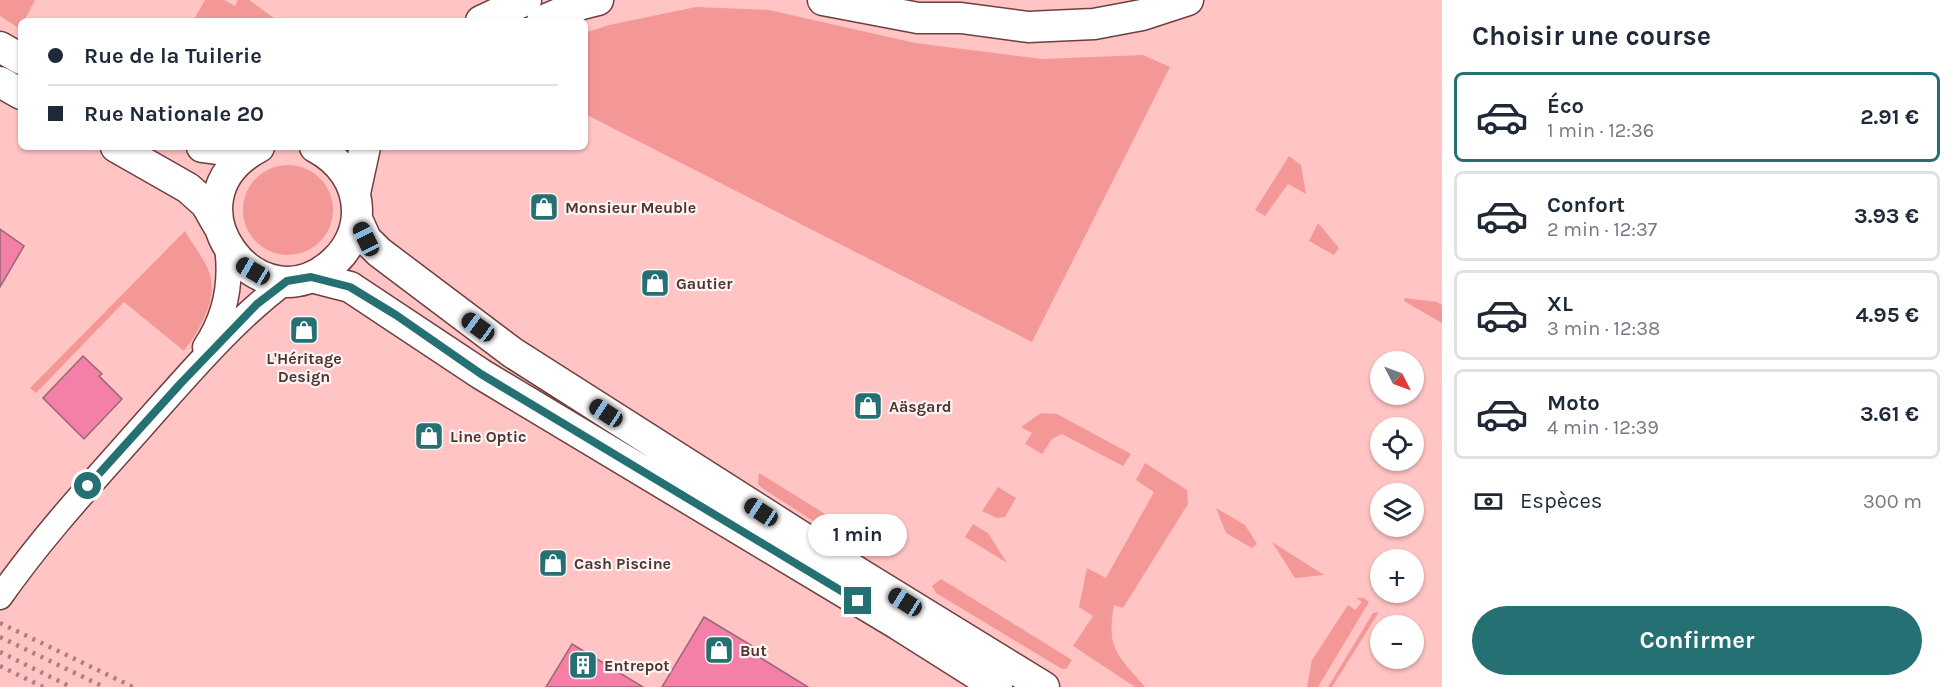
<!DOCTYPE html>
<html lang="fr">
<head>
<meta charset="utf-8">
<style>
  :root { --surface:#fff; --page:#f2f2f3; --text:#1f2937; --muted:#747a83; --line:#e0e1e3; --accent:#247073 }
  body { margin:0; font-family:Karla,sans-serif; background:var(--page); color:var(--text); height:100vh; display:flex; flex-direction:column; font-size:22px; white-space:nowrap }
  * { box-sizing:border-box; margin:0 }
  p { font-size:20px; color:var(--muted) }
  .icon { flex:none; width:33px; height:33px; fill:none; stroke:currentColor; stroke-width:2; stroke-linecap:round; stroke-linejoin:round }
  .map { position:relative; flex:1; overflow:hidden }
  .sheet { display:flex; flex-direction:column; background:var(--surface); width:510px }
  .sheet>* { flex:none }
  .top-card { position:absolute; left:18px; top:18px; width:570px; height:132px; border-radius:9px; box-shadow:0 2px 4px #0004; display:grid; align-content:center; height:132px; padding:0 30px; background:var(--surface) }
  .needle { width:39px; rotate:132deg }
  .tools { position:absolute; left:1370px; top:351px; display:grid; gap:12px }
  .tools a { display:grid; place-items:center; width:54px; height:54px; border-radius:50%; background:var(--surface); box-shadow:0 2px 4px #0004; font-size:30px }
  .end { position:absolute; width:27px; height:27px; margin:-14px; border:8px solid #247073; background:#fff; box-shadow:0 0 0 3px #fff }
  .from { border-radius:50% }
  .bubble { position:absolute; height:42px; border-radius:21px; background:var(--surface); box-shadow:0 2px 4px #0004; font-size:20px; font-weight:700; line-height:42px; text-align:center }
  .car { position:absolute; width:18px; height:36px; margin:-18px -9px; border-radius:8px; box-shadow:0 0 4px 2px #0007; background:linear-gradient(#222 24%,#8ab4d8 0 40%,#222 0 76%,#8ab4d8 0 86%,#222 0) }
  .top-card b { display:flex; align-items:center; gap:21px; height:57px; font-size:22px }
  .top-card b+b { border-top:2px solid var(--line) }
  .top-card i { width:15px; height:15px; background:var(--text) }
  ul { padding:0; list-style:none }
  li { display:flex; align-items:center; gap:18px; height:90px; margin:0 12px 9px; padding:0 18px; border:3px solid var(--line); border-radius:9px }
  li div { flex:1 }
  li b { display:block; font-size:22px }
  li em { font-style:normal; font-weight:700 }
  li.active { border-color:var(--accent) }
  li>.icon { width:54px; height:54px; stroke-width:1.5 }
  h2 { padding:0 30px; font-size:27px; line-height:72px }
  .pay { display:flex; align-items:center; gap:15px; height:66px; padding:0 30px; font-size:22px }
  .pay p { margin-inline-start:auto }
  .button { display:flex; gap:12px; margin-top:auto; padding:12px 30px }
  .button a { flex:1; height:69px; border-radius:36px; background:var(--accent); color:#fff; font-size:24px; font-weight:700; line-height:69px; text-align:center }
  main { display:flex; flex:1; min-height:0 }
  .map>svg:first-child { display:block }
</style>
</head>
<body>
<main>
<div class="map">
<svg width="1442" height="687" viewBox="0 0 1442 687">
  <rect width="100%" height="100%" fill="#ffc4c3"/>
  <path fill="#f49897" d="M 0,0 L 35,0 L 24,21 L 21,21 L 20,29 L 0,16 Z
    M 205,0 L 224,0 L 235,6 L 238,0 L 249,0 L 278,21 L 193,21 Z
    M 696,7 L 769,10 L 915,43 L 1042,59 L 1143,55 L 1170,67 L 1032,342 L 585,114 L 585,33 L 609,25 Z
    M 1289,156 L 1301,165 L 1306,194 L 1288,184 L 1265,216 L 1255,210 Z
    M243 210a45 45 0 1 1 90 0a45 45 0 1 1-90 0Z
    M 1318,223 L 1339,248 L 1334,255 L 1309,241 Z
    M 185,231 C 192,244 204,258 209,272 C 219,299 199,331 184,351 L 124,302 L 36,393 L 30,388 Z
    M 1405,298 L 1437,302 L 1442,305 L 1442,323 L 1404,301 Z
    M 1041,413 L 1057,414 L 1131,454 L 1123,466 L 1062,434 L 1052,439 L 1042,454 L 1025,444 L 1032,433 L 1021,427 Z
    M 1145,463 L 1187,490 L 1188,504 L 1123,608 L 1114,605 C 1106,650 1118,655 1145,687 L 1135,687 L 1073,646 L 1093,616 L 1079,607 L 1087,568 L 1106,578 L 1154,492 L 1136,480 Z
    M 759,473 L 859,535 L 849,544 L 762,488 L 758,484 Z
    M 998,487 L 1016,498 L 1005,517 L 997,518 L 982,511 Z
    M 1216,508 L 1245,525 L 1257,544 L 1252,548 L 1226,533 Z
    M 973,524 L 988,533 L 1007,563 L 965,537 Z
    M 1272,542 L 1324,575 L 1295,578 Z
    M 941,579 L 1072,660 L 1066,669 L 1062,669 L 936,593 L 932,586 Z
    M 1356,598 L 1364,598 L 1369,602 L 1318,687 L 1307,687 L 1312,660 L 1348,605 L 1355,610 L 1362,602 Z
    M 1379,612 L 1332,687 L 1328,687 L 1373,613 Z"/>
  <path fill="#f580a7" stroke="#996776" stroke-width="1.5" d="M 0,229 L 24,246 L 0,287 Z
    M 83,356 L 102,374 L 99,376 L 122,399 L 84,439 L 43,398 Z
    M 704,617 L 754,647 L 751,652 L 808,687 L 662,687 Z
    M 572,644 L 643,687 L 546,687 Z"/>
  <g fill="none" stroke-linecap="round" stroke-linejoin="round">
    <g stroke="#6f3f3f" stroke-width="27">
      <path id="minor" d="M 205,347 C 226,316 232,283 227,247
        M 0,597 C 44,534 95,480 146,422 C 188,375 236,318 287,281"/>
    </g>
    <g stroke="#6f3f3f" stroke-width="33">
      <path id="major" d="M 823,0 L 918,18 L 961,18 L 1028,27 L 1094,24 L 1142,15 L 1188,0
        M 481,21 L 526,0
        M 542,21 L 582,4 L 598,0
        M 0,47 L 21,59
        M 0,82 L 21,94
        M 116,147 L 188,188 L 206,204 L 218,225
        M 202,147 L 247,153
        M 259,147 C 159,200 260,333 335,261 C 348,249 357,231 357,212 C 357,183 340,160 315,147
        M 355,193 L 365,147
        M 357,219 L 366,239 L 379,252 L 513,353 L 860,574 L 1044,687
        M 311,277 L 350,287 L 481,374 L 899,625 L 997,687"/>
    </g>
    <use href="#minor" stroke="#fff" stroke-width="24"/>
    <use href="#major" stroke="#fff" stroke-width="30"/>
    <path stroke="#aa807f" stroke-width="4.5" stroke-dasharray="3 6" stroke-linecap="butt" d="M 0,623 L 133,687
      M 0,637 L 104,687
      M 0,652 L 71,687
      M 0,666 L 43,687"/>
  </g>
  <g fill="none" stroke-linecap="round" stroke-linejoin="round">
    <path stroke="#247073" stroke-width="8" d="M 88,486 L 181,383 L 257,304 L 287,281 L 311,277 L 350,287 L 396,315 L 481,374 L 858,601"/>
  </g>
  <defs>
    <g id="shop-square" transform="scale(1.5)"><rect x="-9" y="-9" width="18" height="18" rx="4" fill="#247073" stroke="#fff3f2"/><path d="M-5-2.5h2.3a2.7 3.5 0 0 1 5.4 0H5L5.5 6h-11ZM-1.5-2.5h3a1.5 2.3 0 0 0-3 0Z" fill="#fff"/></g>
    <g id="building-square" transform="scale(1.5)"><rect x="-9" y="-9" width="18" height="18" rx="4" fill="#247073" stroke="#fff3f2"/><path d="M-4-6H4V6H1V3H-1V6H-4ZM-2.5-4.3h1.7v1.8h-1.7ZM.8-4.3h1.7v1.8H.8ZM-2.5-1h1.7V.8h-1.7ZM.8-1h1.7V.8H.8Z" fill="#fff"/></g>
  </defs>
  <g fill-rule="evenodd">
    <use href="#shop-square" x="544" y="207"/>
    <use href="#shop-square" x="655" y="283"/>
    <use href="#shop-square" x="304" y="330"/>
    <use href="#shop-square" x="868" y="406"/>
    <use href="#shop-square" x="429" y="436"/>
    <use href="#shop-square" x="553" y="563"/>
    <use href="#shop-square" x="719" y="650"/>
    <use href="#building-square" x="583" y="665"/>
  </g>
  <g text-anchor="middle" dominant-baseline="central" stroke-width="4.5" stroke-linejoin="round" paint-order="stroke">
    <g font-size="16" font-weight="bold" fill="#4c3534" stroke="#fff3f2" text-anchor="start">
      <text x="565" y="207">Monsieur Meuble</text>
      <text x="676" y="283">Gautier</text>
      <text x="304" y="358" text-anchor="middle">L'Héritage<tspan x="304" dy="18">Design</tspan></text>
      <text x="889" y="406">Aäsgard</text>
      <text x="450" y="436">Line Optic</text>
      <text x="574" y="563">Cash Piscine</text>
      <text x="740" y="650">But</text>
      <text x="604" y="665">Entrepot</text>
    </g>
  </g>
</svg>
<div class="tools">
<a><svg class="needle" viewBox="-14 -14 28 28"><path d="M0-13l5 13h-10z" fill="#e53935"/><path d="M0 13l5-13h-10z" fill="#747a83"/></svg></a>
<a><svg class="icon" aria-label="locate" viewBox="0 0 24 24"><circle cx="12" cy="12" r="6"/><path d="M12 2v4M12 18v4M2 12h4M18 12h4"/></svg></a>
<a><svg class="icon" aria-label="layers" viewBox="0 0 24 24"><path d="M12 4l9 5-9 5-9-5zM3 14l9 5 9-5"/></svg></a>
<a>+</a>
<a>−</a>
</div>
<i class="end from" style="left:88px;top:486px"></i>
<i class="end" style="left:858px;top:601px"></i>
<div class="bubble" style="left:808px;top:514px;width:99px">1 min</div>
<i class="car" style="left:366px;top:239px;rotate:334deg"></i>
<i class="car" style="left:253px;top:271px;rotate:300deg"></i>
<i class="car" style="left:478px;top:327px;rotate:306deg"></i>
<i class="car" style="left:606px;top:413px;rotate:303deg"></i>
<i class="car" style="left:761px;top:512px;rotate:303deg"></i>
<i class="car" style="left:905px;top:602px;rotate:302deg"></i>
<div class="top-card">
<b><i class="from"></i>Rue de la Tuilerie</b>
<b><i></i>Rue Nationale 20</b>
</div>
</div>
<section class="sheet">
<h2>Choisir une course</h2>
<ul>
<li class="active"><svg class="icon" aria-label="car" viewBox="0 0 24 24"><path d="M5 17H2v-5l4-1 3-4h7l3 4 3 1v5h-3M9 17h6M6 11h13"/><circle cx="7" cy="17" r="2"/><circle cx="17" cy="17" r="2"/></svg><div><b>Éco</b><p>1 min · 12:36</p></div><em>2.91 €</em></li>
<li><svg class="icon" aria-label="car" viewBox="0 0 24 24"><path d="M5 17H2v-5l4-1 3-4h7l3 4 3 1v5h-3M9 17h6M6 11h13"/><circle cx="7" cy="17" r="2"/><circle cx="17" cy="17" r="2"/></svg><div><b>Confort</b><p>2 min · 12:37</p></div><em>3.93 €</em></li>
<li><svg class="icon" aria-label="car" viewBox="0 0 24 24"><path d="M5 17H2v-5l4-1 3-4h7l3 4 3 1v5h-3M9 17h6M6 11h13"/><circle cx="7" cy="17" r="2"/><circle cx="17" cy="17" r="2"/></svg><div><b>XL</b><p>3 min · 12:38</p></div><em>4.95 €</em></li>
<li><svg class="icon" aria-label="car" viewBox="0 0 24 24"><path d="M5 17H2v-5l4-1 3-4h7l3 4 3 1v5h-3M9 17h6M6 11h13"/><circle cx="7" cy="17" r="2"/><circle cx="17" cy="17" r="2"/></svg><div><b>Moto</b><p>4 min · 12:39</p></div><em>3.61 €</em></li>
</ul>
<div class="pay"><svg class="icon" aria-label="cash" viewBox="0 0 24 24"><path d="M3 7h18v10H3z"/><circle cx="12" cy="12" r="2"/></svg>Espèces<p>300 m</p></div>
<div class="button"><a>Confirmer</a></div>
</section>
</main>
</body>
</html>
